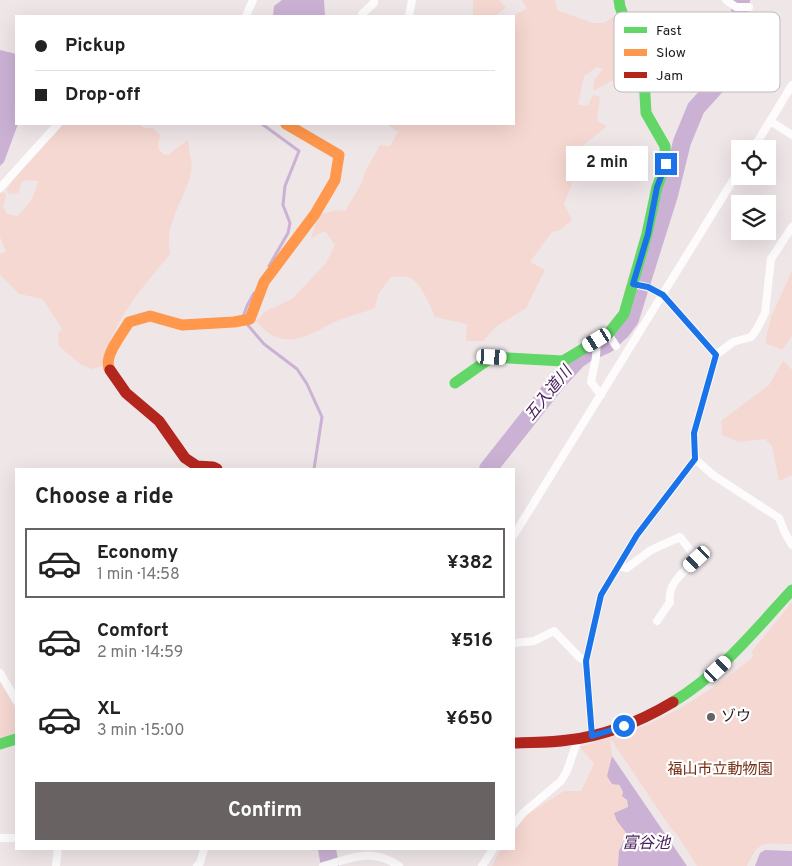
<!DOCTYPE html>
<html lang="en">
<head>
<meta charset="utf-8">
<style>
  :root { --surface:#fff; --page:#f2f2f2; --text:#222; --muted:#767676; --line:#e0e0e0; --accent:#686263 }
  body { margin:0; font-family:Overpass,"Noto Sans JP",sans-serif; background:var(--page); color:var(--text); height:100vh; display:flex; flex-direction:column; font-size:19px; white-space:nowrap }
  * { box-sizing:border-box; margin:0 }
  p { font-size:16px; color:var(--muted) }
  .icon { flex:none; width:28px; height:28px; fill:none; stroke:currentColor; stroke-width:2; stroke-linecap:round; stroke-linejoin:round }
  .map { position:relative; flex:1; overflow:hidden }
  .side { position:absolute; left:15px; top:468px; width:500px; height:382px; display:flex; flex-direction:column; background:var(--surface); border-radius:0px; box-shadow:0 5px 20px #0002 }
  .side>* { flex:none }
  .top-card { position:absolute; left:15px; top:15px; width:500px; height:110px; border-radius:0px; box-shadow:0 5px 20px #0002; display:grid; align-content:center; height:110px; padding:0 20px; background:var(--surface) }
  .fabs { position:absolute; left:731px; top:140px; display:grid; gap:10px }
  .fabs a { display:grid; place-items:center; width:45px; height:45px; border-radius:0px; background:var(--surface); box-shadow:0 5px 20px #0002; font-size:25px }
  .end { position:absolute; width:22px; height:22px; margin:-11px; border:6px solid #1a73e8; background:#fff; box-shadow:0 0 0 2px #fff }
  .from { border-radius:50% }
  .bubble { position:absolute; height:35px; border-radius:0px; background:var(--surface); box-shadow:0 5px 20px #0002; font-size:16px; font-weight:700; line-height:35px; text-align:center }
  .car { position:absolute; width:15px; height:30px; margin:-15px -8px; border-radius:6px; box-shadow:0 0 4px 1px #0007; background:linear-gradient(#fff 24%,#345 0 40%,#fff 0 76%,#345 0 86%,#fff 0) }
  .top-card b { display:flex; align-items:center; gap:18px; height:48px; font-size:19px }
  .top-card b+b { border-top:1px solid var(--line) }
  .top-card i { width:12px; height:12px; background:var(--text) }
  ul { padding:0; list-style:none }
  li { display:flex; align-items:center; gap:15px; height:70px; margin:0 10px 8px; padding:0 10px; border:2px solid transparent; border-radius:0px }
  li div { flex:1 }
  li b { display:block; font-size:19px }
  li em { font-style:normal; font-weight:700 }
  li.active { border-color:var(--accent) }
  li>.icon { width:45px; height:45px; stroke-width:1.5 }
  h2 { padding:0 20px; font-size:22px; line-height:60px }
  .cta { display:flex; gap:10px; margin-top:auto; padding:10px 20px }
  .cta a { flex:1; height:58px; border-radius:0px; background:var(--accent); color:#fff; font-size:20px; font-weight:700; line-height:58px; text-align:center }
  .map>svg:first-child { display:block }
</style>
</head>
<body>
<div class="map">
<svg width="792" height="866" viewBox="0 0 792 866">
  <rect width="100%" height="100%" fill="#efe6e8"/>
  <path fill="#f5d8d1" d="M 473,0 L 499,0 L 506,7 L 496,16 L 473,16 Z
    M 522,0 L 555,0 L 557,10 L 593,23 L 604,23 L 620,12 L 637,61 L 623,80 L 611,81 L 593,91 L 594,80 L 603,69 L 597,67 L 584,76 L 578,105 L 588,106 L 593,95 L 600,97 L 597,121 L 607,126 L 576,151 L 575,176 L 564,204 L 572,220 L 560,230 L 552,232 L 530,262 L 545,270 L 526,308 L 497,326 L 483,341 L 466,341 L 467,324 L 435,317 C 430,306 421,280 407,277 C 402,276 396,277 391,277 L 378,294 L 375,308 C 362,313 349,316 337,321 C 315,331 292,350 267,332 C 263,330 260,324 256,321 L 266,311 L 292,299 L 326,263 L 335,245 L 325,231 L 311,238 L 318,215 L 336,210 L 345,211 L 360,186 L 367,168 L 380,145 L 390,146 L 398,132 L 386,124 L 514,124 L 514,16 L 512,16 L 527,9 Z
    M 62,124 L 138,124 L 144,128 L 153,128 L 160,135 L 158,148 L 163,154 L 168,155 L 188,140 C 189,150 193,163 191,172 C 185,201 164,222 170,254 C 143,287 111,322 103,366 L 91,369 L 80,364 L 59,346 L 58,334 L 62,329 L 43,299 L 19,294 L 0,275 L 0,254 L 6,251 L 0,237 L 0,194 L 4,192 L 6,196 L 3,206 L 7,214 L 17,216 C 28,206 35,197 38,181 L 27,180 L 22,182 L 18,193 L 8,194 L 7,189 L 30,157 Z
    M 792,271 L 792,336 L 782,350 L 765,343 L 771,317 Z
    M 783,361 L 792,370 L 792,475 L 779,481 L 772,446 L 765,439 L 739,442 L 722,435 L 721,421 L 769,385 Z
    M 792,602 L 792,844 C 763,844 760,838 747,866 L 697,866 L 678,836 L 670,827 L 610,738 L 612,756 L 607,776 C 618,784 626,793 628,808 L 622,810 L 623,828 L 627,834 L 619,851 L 619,866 L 492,866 L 501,849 L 514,849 L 514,832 L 526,815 L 564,791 L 581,791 L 594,764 L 580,747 C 602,739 624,734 646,725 C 684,709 721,683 753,657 L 752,651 Z
    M 0,681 L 16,710 L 16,733 L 0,738 Z"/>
  <path fill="#cbb2d5" d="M 282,0 L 324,0 L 325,16 L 273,16 L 274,6 Z
    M 0,50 L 16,54 L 16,124 L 18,124 L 4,162 L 0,166 Z
    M 612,756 L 687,866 L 618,866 L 619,851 L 627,834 L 617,821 L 614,813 L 628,807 L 627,800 L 622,796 L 623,792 L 619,785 L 612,784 L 607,776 Z
    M 765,850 L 792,851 L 792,866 L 755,866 L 760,853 Z"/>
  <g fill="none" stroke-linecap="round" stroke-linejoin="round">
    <path stroke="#cbb2d5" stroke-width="3" d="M 262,124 L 299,151 L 285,186 L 283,205 L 290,223 L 288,233 L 269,266
      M 243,317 L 247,306 L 254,293
      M 246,323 L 264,344 L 297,369 L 307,384 L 322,417 L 314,469"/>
    <path stroke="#cbb2d5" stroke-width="18" d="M 488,469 L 556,383 L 577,360 L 587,353 L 607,344 L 621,331 L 630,319 L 669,195 L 682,142 L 696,108 L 725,76 L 736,57 L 741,0
      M 327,849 L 330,866"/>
    <path stroke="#fdfbfc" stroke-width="8" d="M 726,0 L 736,7 L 749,7
      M 362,14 L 374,3 L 374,0
      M 246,16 L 253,0
      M 409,16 L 412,0
      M 770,121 L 792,135
      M 753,149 L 792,85
      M 0,188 L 58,124
      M 792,227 L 771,259 L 765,313 L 757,329 L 751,337 L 733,342 L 716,355 L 694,433 L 695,459 L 713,475 L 779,518 L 785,533 L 792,545
      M 633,284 L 647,287 L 663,295 L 716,355
      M 608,334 L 616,346
      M 597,340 L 596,357 L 591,382 L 601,395
      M 514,535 L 740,169
      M 618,566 L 627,568 L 651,550 L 680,537 L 697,559 C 685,571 667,583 670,602 L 657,621
      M 514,643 L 534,641 L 554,631 L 580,658 L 586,661
      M 0,673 L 16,700
      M 592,736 L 586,661 L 601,595 L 637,535 L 695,459
      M 514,824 L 523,813 L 561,781 L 567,771 L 578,739
      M 0,838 L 16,838
      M 56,866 L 58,849
      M 197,866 L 200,863 L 204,849
      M 323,866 C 352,858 372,847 399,866
      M 482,866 L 493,849"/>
    <path stroke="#63d668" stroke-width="11" d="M 455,383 L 492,357 L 563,361 L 608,334 L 624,314 L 647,234 L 657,187 L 666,164 L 665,146 L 646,113 L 644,78 L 635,44 L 620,7 L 619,0
      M 673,702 C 721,673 754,631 792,590
      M 0,744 L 16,739"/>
    <path stroke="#ff974d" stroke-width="11" d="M 110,370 C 102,358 122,334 129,322 L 150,316 L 182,325 L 234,322 L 250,319 L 264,282 L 315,214 L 335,180 L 339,155 L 286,124"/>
    <path stroke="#b3261e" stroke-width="11" d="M 110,370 L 126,393 L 159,421 L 185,458 L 197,466 L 213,467 L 217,469
      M 514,743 C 532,742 550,743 568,740 C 605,736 641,721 673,702"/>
  </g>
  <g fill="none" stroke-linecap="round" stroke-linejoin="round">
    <path stroke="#1a73e8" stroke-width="6" d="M 624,726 L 592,736 L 586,661 L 601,595 L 637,535 L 695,459 L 694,433 L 716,355 L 663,295 L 648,287 L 633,284 L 648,234 L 657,187 L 666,164"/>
  </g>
  <circle fill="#686263" stroke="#fff" stroke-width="2" cx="711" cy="717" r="5"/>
  <g text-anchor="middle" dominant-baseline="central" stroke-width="4.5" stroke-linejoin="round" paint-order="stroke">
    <g font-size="15" fill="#201b1c" stroke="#fff" text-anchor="start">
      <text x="721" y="717">ゾウ</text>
    </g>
    <g font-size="15" fill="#752c12" stroke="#fff">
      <text x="720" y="770">福山市立動物園</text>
    </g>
    <g font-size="16" font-style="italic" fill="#481d5a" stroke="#fff">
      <text transform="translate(549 394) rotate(-51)">五入道川</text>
      <text x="646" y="844">富谷池</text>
    </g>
  </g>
  <rect x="614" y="12" width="166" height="80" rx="8" fill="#fff" stroke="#bcbbbb" stroke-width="1"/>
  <rect x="624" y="27" width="23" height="6" fill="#63d668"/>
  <rect x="624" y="49" width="23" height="7" fill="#ff974d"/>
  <rect x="624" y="72" width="23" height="6" fill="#b3261e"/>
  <g font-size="14" fill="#201b1c">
    <text x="656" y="35">Fast</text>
    <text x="656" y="57">Slow</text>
    <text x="656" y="80">Jam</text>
  </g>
</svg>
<div class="fabs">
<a><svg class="icon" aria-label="locate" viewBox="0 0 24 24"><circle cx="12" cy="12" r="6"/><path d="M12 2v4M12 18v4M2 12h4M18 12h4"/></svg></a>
<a><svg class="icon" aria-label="layers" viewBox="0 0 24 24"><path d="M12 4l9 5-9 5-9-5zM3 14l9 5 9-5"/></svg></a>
</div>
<i class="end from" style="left:624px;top:726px"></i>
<i class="end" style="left:666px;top:164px"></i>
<div class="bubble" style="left:566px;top:146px;width:82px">2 min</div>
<i class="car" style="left:597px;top:340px;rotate:239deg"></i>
<i class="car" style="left:492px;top:357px;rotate:93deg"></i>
<i class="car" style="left:697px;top:559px;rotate:227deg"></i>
<i class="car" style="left:718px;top:669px;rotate:47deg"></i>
<div class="top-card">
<b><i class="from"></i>Pickup</b>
<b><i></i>Drop-off</b>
</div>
<section class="side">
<h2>Choose a ride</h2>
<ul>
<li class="active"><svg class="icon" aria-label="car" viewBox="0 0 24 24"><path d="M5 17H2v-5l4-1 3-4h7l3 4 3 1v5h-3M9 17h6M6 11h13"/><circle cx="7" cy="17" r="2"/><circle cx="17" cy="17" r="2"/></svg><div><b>Economy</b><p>1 min · 14:58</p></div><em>¥382</em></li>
<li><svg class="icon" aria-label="car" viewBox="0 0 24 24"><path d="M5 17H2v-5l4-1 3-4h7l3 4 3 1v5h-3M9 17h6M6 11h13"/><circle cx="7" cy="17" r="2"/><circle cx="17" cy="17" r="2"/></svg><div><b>Comfort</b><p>2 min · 14:59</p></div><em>¥516</em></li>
<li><svg class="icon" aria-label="car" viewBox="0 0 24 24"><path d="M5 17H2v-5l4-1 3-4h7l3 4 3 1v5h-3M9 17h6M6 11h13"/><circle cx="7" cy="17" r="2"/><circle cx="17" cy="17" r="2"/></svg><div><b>XL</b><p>3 min · 15:00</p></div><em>¥650</em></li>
</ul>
<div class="cta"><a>Confirm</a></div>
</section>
</div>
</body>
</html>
